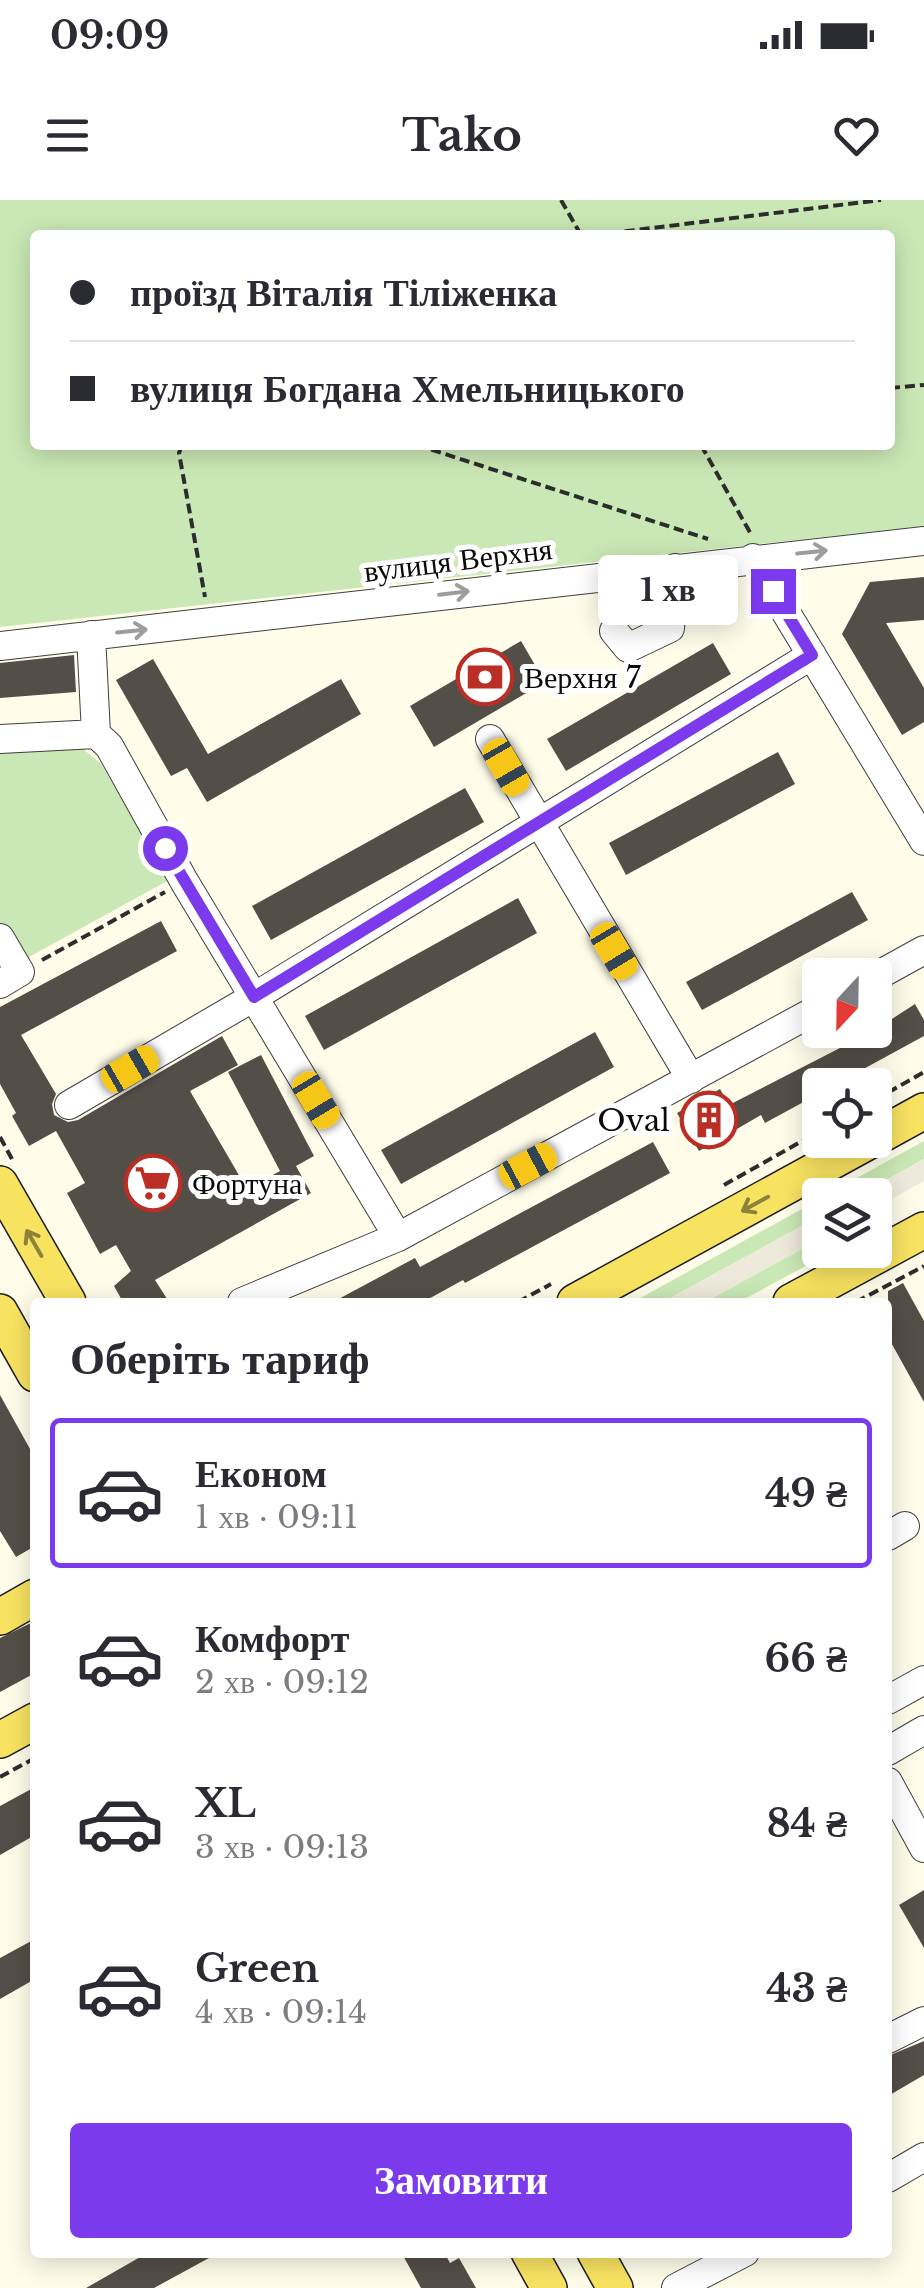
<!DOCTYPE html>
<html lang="uk">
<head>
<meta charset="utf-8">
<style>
  :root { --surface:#fff; --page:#f2f2f3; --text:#2b2b33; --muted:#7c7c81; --line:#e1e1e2; --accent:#7c3aed }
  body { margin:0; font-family:"Libre Baskerville",serif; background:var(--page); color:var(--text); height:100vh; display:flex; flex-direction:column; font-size:38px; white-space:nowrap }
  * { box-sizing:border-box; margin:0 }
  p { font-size:32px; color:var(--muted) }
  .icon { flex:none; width:55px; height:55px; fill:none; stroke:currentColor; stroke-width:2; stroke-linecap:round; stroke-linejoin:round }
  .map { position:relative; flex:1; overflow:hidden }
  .panel { position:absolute; left:30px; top:1098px; width:862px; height:960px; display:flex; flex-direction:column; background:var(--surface); border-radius:10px; box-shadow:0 5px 25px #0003 }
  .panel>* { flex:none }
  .banner { position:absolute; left:30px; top:30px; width:865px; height:220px; border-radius:10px; box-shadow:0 5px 25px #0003; display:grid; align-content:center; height:220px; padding:0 40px; background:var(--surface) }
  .needle { width:65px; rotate:202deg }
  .tools { position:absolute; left:802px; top:758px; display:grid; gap:20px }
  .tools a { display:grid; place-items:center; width:90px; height:90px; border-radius:10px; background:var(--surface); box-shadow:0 5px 25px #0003; font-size:50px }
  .end { position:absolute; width:45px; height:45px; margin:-22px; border:12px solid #7c3aed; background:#fff; box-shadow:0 0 0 5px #fff }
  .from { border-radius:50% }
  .bubble { position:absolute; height:70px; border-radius:10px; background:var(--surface); box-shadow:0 5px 25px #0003; font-size:32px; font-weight:800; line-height:70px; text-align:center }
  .car { position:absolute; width:30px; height:60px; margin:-30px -15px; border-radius:12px; box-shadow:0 0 8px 2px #0007; background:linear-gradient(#f5c518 24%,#345 0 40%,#f5c518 0 76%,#345 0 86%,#f5c518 0) }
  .banner b { display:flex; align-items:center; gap:35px; height:95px; font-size:38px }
  .banner b+b { border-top:2px solid var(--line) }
  .banner i { width:25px; height:25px; background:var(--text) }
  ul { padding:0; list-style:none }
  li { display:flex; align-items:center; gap:30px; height:150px; margin:0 20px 15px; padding:0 20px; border:5px solid transparent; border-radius:10px }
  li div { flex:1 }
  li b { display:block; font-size:38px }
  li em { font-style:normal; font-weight:800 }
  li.selected { border-color:var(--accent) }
  li>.icon { width:90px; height:90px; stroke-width:1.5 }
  h2 { padding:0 40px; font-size:45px; line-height:120px }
  .button { display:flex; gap:20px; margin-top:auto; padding:20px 40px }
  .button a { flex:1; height:115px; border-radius:10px; background:var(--accent); color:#fff; font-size:40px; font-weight:800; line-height:115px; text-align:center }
  .status { display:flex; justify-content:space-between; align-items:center; height:70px; padding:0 50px; background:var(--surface); direction:ltr }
  .status svg { height:28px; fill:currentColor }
  header { display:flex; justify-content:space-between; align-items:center; height:130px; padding:0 40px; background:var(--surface); font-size:45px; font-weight:800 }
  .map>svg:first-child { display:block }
</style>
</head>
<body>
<div class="status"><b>09:09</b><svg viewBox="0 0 49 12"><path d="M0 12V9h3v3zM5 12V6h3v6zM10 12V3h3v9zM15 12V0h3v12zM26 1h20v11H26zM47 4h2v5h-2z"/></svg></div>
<header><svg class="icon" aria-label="menu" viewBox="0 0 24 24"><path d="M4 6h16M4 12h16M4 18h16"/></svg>Tako<svg class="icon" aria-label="heart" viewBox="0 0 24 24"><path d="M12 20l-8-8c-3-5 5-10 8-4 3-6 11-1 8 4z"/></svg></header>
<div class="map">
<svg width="924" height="2088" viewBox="0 0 924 2088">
  <rect width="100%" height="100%" fill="#fffdea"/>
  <path fill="#cae8b5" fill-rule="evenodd" d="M 0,0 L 924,0 L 924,326 L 0,427 ZM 35,35 L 890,35 L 890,245 L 35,245 Z
    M 76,543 L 101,564 L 169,680 L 18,763 L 0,732 L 0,550 Z
    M 924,941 L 924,959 L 859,995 L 826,995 Z
    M 820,999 L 820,1016 L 663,1102 L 633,1102 Z
    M 820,1039 L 820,1050 L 835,1050 L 739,1102 L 705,1102 Z"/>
  <path fill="#edeadb" d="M 924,959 L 924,981 L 875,1008 L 875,995 L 859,995 Z
    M 820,1016 L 820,1039 L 705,1102 L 663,1102 Z"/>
  <path fill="#544e48" d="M 924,377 L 924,420 L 886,423 L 924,488 L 924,522 L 902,535 L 842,434 L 870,382 Z
    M 521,441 L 545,482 L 434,547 L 410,506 Z
    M 713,443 L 731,474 L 566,571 L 547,539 Z
    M 74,455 L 76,492 L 0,498 L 0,463 Z
    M 153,459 L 208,554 L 341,479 L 361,514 L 207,602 L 187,568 L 171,576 L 116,480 Z
    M 778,552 L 795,584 L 626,675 L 609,643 Z
    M 465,588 L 484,622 L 271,740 L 252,706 Z
    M 852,692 L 868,720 L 702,810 L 686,782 Z
    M 518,698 L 537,733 L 324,850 L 305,816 Z
    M 161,721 L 177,751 L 21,835 L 56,894 L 52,904 L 54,915 L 68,922 L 78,920 L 222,836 L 238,865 L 190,891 L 247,989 L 280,971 L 228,872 L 261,855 L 314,956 L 296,966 L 311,993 L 155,1080 L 169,1102 L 123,1102 L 114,1086 L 131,1071 L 116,1045 L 100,1054 L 67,993 L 85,983 L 56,931 L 29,946 L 12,916 L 16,913 L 0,884 L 0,807 Z
    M 915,804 L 924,820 L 924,836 L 834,885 L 820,885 L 820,893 L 765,923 L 761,915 L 699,951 L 677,913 L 720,889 L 729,905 L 875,830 Z
    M 595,832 L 614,867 L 401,984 L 381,950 Z
    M 653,942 L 670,973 L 465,1083 L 463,1080 L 423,1102 L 333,1102 L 415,1058 L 420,1067 Z
    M 903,1083 L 924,1121 L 924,1202 L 888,1137 L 888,1091 Z
    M 0,1195 L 35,1258 L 35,1346 L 16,1357 L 0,1331 Z
    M 35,1421 L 35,1473 L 0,1492 L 0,1438 Z
    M 35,1587 L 35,1635 L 0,1655 L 0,1606 Z
    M 924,1690 L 924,1748 L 899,1705 Z
    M 35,1739 L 35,1779 L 0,1799 L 0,1758 Z
    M 924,1841 L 924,1875 L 888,1896 L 888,1856 Z
    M 149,2052 L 220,2052 L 154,2088 L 86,2088 Z
    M 401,2052 L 444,2052 L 450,2063 L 459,2058 L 476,2088 L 421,2088 Z"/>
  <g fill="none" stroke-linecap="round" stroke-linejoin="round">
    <g stroke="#3e3e3e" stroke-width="30">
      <path id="minor" d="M 753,358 L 924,641
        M 614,431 L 628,448 L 670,428 L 675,368
        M 91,435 L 96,534 L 109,546 L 184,681 L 398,1037 L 820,808
        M 0,446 L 924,341
        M 0,539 L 96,534
        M 490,539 L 691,879
        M 0,738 L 20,772 L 0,784
        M 875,777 L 924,750
        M 69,905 L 254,797 L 812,455
        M 242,1102 L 398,1037
        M 888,1336 L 905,1326
        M 888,1500 L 924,1480
        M 888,1551 L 924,1530
        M 888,1582 L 924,1648
        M 888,1839 L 924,1821
        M 888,1978 L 924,1957
        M 676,2088 L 745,2052"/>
    </g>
    <g stroke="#1c1c1c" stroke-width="38">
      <path id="major" d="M 875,938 L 924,911
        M 0,984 L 68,1102
        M 575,1102 L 871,940
        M 791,1102 L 924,1030
        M 0,1112 L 35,1174
        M 0,1417 L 35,1397
        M 0,1540 L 35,1521
        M 529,2052 L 549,2088
        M 595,2052 L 615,2088"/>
    </g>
    <path stroke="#2d2d2d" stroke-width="4" stroke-dasharray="10 5" stroke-linecap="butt" d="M 561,0 L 581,35
      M 595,35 L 881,0
      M 890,188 L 924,185
      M 182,245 L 179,253 L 205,397
      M 417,245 L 708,339
      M 701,245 L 752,336
      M 42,760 L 165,692
      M 875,900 L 924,872
      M 0,937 L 12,959
      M 724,985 L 820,931
      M 518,1102 L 551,1084
      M 856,1102 L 924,1066
      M 0,1577 L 35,1558"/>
    <use href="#minor" stroke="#fff" stroke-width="28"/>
    <use href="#major" stroke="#f8e361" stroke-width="35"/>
  </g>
  <defs><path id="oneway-shaft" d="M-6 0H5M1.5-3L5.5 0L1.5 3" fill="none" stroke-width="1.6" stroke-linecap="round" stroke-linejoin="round" transform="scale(2.5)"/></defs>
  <g stroke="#9d9d9d">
    <use href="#oneway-shaft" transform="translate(812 352) rotate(-6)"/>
    <use href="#oneway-shaft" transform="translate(454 393) rotate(-7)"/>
    <use href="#oneway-shaft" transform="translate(132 431) rotate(-6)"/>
  </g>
  <g stroke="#8d823a">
    <use href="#oneway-shaft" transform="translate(755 1004) rotate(151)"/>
    <use href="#oneway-shaft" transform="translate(34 1043) rotate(-120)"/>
  </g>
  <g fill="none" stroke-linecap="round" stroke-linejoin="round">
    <path stroke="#7c3aed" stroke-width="12" d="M 165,648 L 254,797 L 812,455 L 773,391"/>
  </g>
  <defs>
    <g id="bank-ring" transform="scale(2.875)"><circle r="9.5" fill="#fff" stroke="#ba2e25" stroke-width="1.5"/><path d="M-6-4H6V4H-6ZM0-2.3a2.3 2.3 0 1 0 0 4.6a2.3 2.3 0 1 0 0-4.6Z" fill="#ba2e25"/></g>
    <g id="building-ring" transform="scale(2.875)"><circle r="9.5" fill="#fff" stroke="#ba2e25" stroke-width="1.5"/><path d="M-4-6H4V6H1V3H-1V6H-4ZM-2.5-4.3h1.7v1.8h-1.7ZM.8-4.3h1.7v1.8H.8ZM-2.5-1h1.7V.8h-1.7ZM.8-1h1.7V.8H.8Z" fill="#ba2e25"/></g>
    <g id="supermarket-ring" transform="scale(2.875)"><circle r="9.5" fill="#fff" stroke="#ba2e25" stroke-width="1.5"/><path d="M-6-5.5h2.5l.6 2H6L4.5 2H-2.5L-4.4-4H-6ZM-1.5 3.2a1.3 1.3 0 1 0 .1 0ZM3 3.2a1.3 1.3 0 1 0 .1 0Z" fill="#ba2e25"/></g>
  </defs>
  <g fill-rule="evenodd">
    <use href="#bank-ring" x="485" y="477"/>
    <use href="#building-ring" x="709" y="920"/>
    <use href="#supermarket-ring" x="153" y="983"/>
  </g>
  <g text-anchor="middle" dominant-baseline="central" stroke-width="10" stroke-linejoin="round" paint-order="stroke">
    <g font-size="30" fill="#0b0b0b" stroke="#fff">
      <text transform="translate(458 360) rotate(-7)">вулиця Верхня</text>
    </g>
    <g font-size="30" fill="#0b0b0b" stroke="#fff" text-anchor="start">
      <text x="524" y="477">Верхня 7</text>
      <text x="670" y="920" text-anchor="end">Oval</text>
      <text x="192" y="983">Фортуна</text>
    </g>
  </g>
</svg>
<div class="tools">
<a><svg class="needle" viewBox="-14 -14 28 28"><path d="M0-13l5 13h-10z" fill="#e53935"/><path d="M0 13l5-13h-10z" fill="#7c7c81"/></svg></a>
<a><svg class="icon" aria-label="locate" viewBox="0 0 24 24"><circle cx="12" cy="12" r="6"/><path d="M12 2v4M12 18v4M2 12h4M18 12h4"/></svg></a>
<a><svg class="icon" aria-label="layers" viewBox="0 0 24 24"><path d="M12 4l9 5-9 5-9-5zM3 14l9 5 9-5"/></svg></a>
</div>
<i class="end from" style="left:165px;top:648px"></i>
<i class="end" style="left:773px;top:391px"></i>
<div class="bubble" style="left:598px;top:355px;width:140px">1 хв</div>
<i class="car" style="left:506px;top:567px;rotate:150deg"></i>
<i class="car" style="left:614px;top:751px;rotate:149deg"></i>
<i class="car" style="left:130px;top:869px;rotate:60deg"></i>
<i class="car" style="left:316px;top:900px;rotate:149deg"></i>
<i class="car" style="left:528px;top:966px;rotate:62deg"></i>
<div class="banner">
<b><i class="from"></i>проїзд Віталія Тіліженка</b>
<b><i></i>вулиця Богдана Хмельницького</b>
</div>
<section class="panel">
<h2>Оберіть тариф</h2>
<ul>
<li class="selected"><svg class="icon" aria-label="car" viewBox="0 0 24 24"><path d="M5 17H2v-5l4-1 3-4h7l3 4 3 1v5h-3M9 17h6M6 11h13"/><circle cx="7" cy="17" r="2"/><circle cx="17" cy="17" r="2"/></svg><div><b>Економ</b><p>1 хв · 09:11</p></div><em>49 ₴</em></li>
<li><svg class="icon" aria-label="car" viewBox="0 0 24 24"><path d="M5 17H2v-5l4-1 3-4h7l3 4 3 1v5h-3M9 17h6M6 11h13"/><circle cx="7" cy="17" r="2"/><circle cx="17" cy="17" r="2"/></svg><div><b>Комфорт</b><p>2 хв · 09:12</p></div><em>66 ₴</em></li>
<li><svg class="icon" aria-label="car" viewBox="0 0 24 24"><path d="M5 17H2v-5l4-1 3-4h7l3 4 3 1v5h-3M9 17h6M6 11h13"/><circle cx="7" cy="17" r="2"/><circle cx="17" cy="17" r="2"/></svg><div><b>XL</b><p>3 хв · 09:13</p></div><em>84 ₴</em></li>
<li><svg class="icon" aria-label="car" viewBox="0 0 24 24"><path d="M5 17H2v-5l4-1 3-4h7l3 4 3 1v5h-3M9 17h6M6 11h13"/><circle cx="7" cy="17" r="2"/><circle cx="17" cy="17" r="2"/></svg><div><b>Green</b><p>4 хв · 09:14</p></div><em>43 ₴</em></li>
</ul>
<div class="button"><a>Замовити</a></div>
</section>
</div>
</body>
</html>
